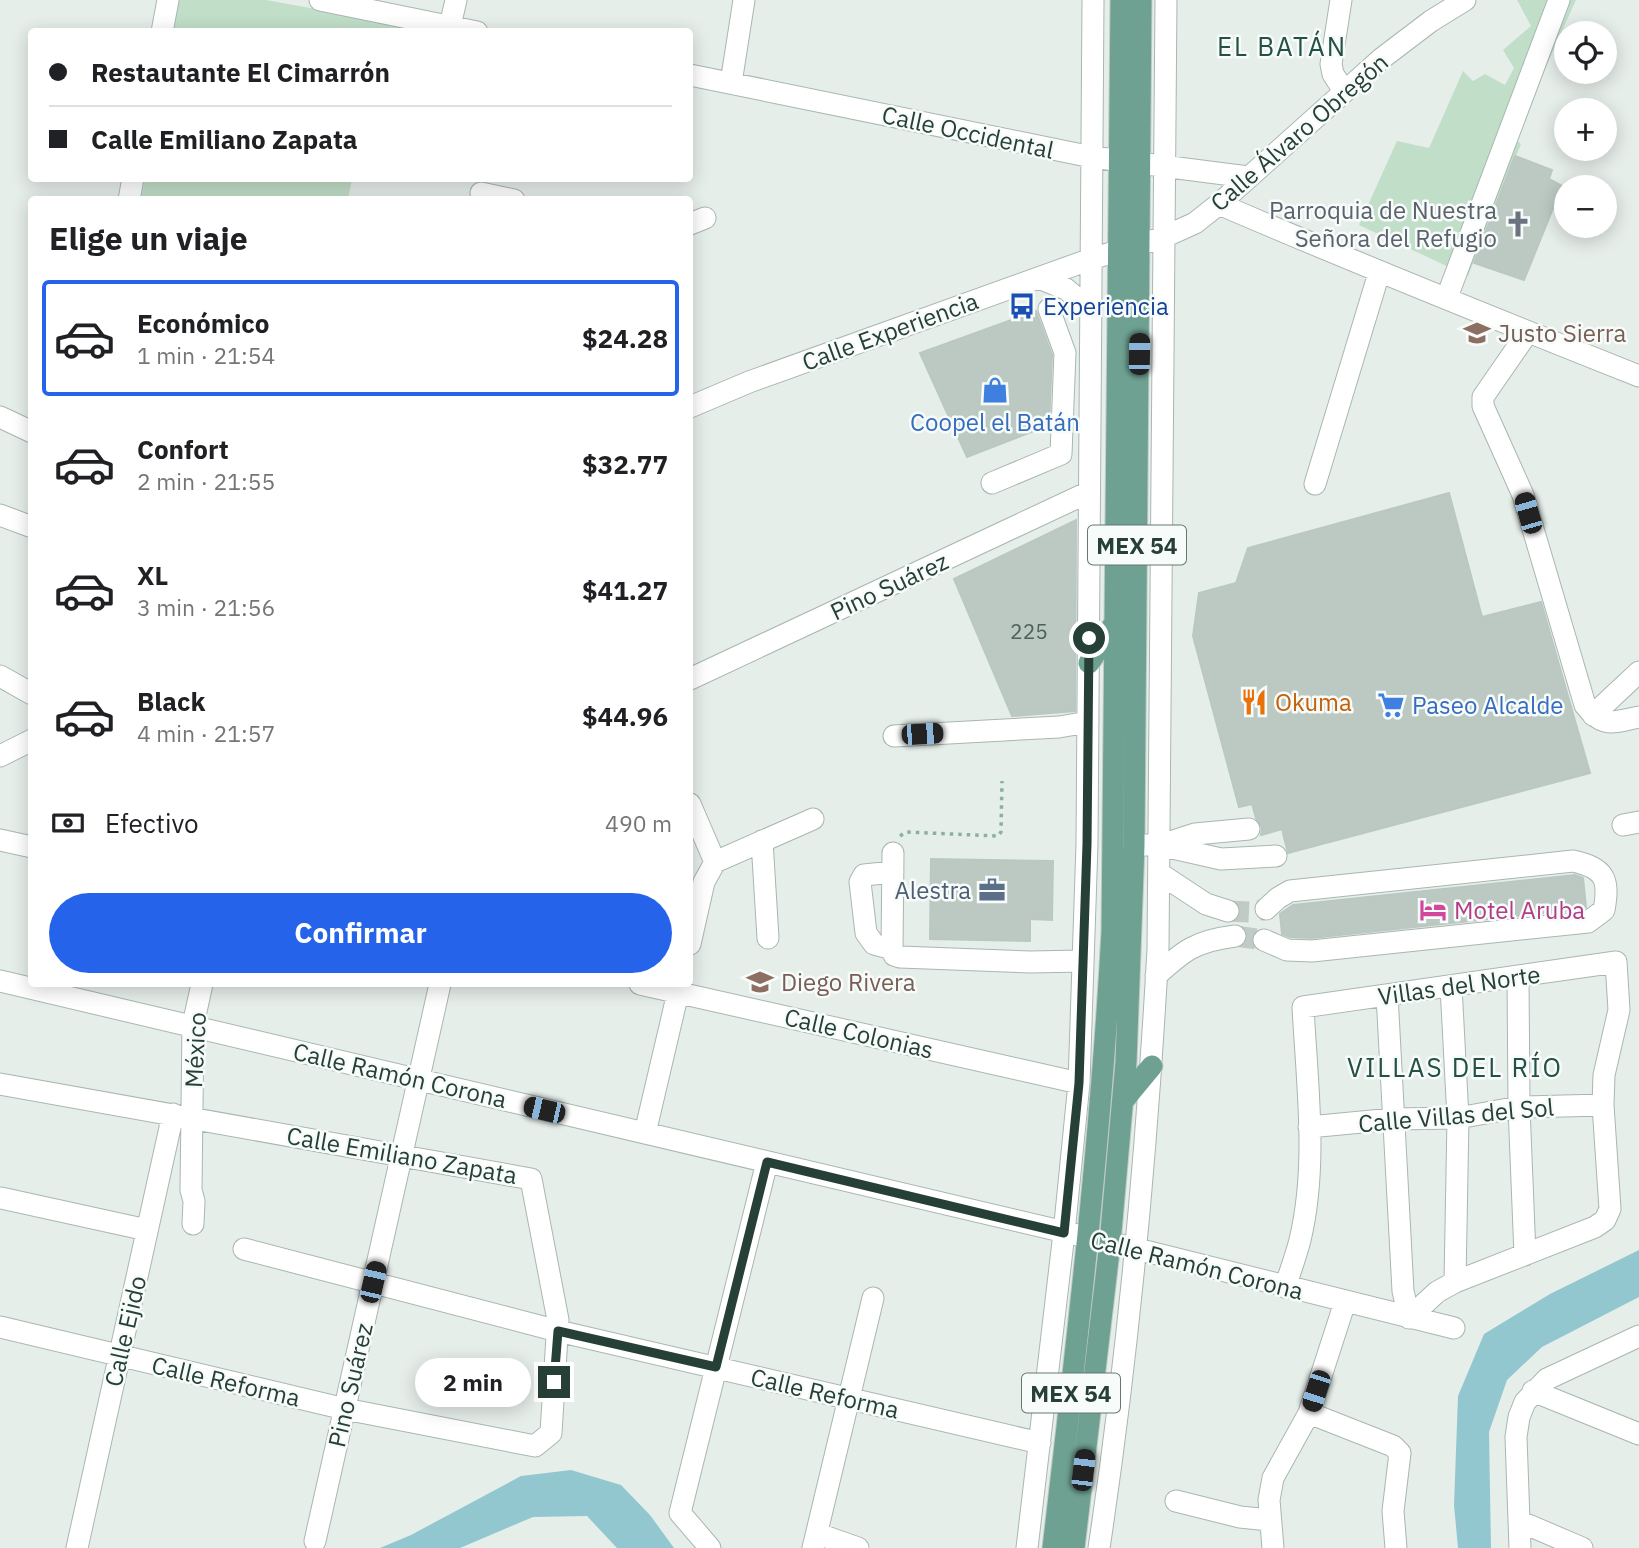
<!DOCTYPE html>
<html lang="es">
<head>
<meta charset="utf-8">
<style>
  :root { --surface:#fff; --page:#f2f2f2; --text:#202124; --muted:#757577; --line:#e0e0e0; --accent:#2563eb }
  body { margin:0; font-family:"IBM Plex Sans",sans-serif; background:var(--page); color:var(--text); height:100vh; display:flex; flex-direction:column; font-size:26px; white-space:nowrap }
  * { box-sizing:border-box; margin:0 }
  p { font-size:23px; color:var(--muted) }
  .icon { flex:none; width:38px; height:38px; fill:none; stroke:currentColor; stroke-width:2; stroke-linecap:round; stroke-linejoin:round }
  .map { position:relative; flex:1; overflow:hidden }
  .side { position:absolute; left:28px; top:196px; width:665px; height:791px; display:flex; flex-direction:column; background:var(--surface); border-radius:7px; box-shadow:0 4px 18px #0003 }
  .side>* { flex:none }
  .hud { position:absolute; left:28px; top:28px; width:665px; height:154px; border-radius:7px; box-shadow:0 4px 18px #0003; display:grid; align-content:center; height:154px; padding:0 21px; background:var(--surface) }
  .controls { position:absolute; left:1554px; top:21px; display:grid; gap:14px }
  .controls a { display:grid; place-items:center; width:63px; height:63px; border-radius:50%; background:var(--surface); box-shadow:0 4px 18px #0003; font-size:35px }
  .end { position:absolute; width:32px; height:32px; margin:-16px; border:9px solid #264038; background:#fff; box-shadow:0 0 0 4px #fff }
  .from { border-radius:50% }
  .bubble { position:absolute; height:49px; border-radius:24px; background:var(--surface); box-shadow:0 4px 18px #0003; font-size:23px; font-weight:800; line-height:49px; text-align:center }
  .car { position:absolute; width:21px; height:42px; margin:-21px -10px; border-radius:9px; box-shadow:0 0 5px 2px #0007; background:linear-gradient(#222 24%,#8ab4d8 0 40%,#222 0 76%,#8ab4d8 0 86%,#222 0) }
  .hud b { display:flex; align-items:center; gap:24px; height:66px; font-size:26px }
  .hud b+b { border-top:2px solid var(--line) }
  .hud i { width:18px; height:18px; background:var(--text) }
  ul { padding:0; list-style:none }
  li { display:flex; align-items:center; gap:21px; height:116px; margin:0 14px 10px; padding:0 7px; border:4px solid transparent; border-radius:7px }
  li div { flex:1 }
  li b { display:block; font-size:26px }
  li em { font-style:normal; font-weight:800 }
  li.on { border-color:var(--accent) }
  li>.icon { width:63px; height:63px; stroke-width:1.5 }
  h2 { padding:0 21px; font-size:32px; line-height:84px }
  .pay { display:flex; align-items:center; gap:18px; height:77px; padding:0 21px; font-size:26px }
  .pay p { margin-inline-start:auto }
  .action { display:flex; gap:14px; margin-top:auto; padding:14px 21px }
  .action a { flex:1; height:80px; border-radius:42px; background:var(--accent); color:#fff; font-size:28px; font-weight:800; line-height:80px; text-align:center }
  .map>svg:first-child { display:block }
</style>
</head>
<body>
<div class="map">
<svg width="1639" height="1548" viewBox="0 0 1639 1548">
  <rect width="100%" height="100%" fill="#e6eeea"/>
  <path fill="#c1dec8" d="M 178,0 L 266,0 L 437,31 L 172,32 Z
    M 1517,0 L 1576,0 L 1514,138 L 1521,144 L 1468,276 L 1359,225 L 1397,141 L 1429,148 L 1463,71 L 1473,81 L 1485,74 L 1505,85 L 1514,68 L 1503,50 L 1531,26 Z
    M 145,179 L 145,178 L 352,179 L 348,199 L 141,199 Z"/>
  <path fill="#93c7cf" d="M 1639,1250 L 1639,1297 L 1542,1347 L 1507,1380 L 1489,1432 L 1491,1548 L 1458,1548 L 1454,1505 L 1458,1396 L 1484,1334 L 1550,1294 Z
    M 571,1470 L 621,1485 L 650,1515 L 674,1548 L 617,1548 L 587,1516 L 533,1517 L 460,1548 L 380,1548 L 411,1535 L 521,1476 Z"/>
  <path fill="#bcc9c3" stroke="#b9c8c1" stroke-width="2" d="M 1515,156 L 1552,170 L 1549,179 L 1562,186 L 1524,280 L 1474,263 Z
    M 1036,311 L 1052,355 L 1049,425 L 967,457 L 920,353 Z
    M 1449,493 L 1482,617 L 1541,602 L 1590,773 L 1288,853 L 1282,829 L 1261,835 L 1262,827 L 1256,818 L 1252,804 L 1239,807 L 1193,636 L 1199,593 L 1236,583 L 1248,548 Z
    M 1076,520 L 1075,711 L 1012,716 L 954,579 Z
    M 931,859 L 1053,861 L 1052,920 L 1030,919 L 1030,941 L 930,939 Z
    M 1575,875 L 1583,878 L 1586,907 L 1583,909 L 1312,938 L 1290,937 L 1282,934 L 1280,914 L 1293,905 Z"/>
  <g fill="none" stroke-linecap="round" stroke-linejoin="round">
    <path stroke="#c0cbc6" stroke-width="21" stroke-dasharray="21 10" stroke-linecap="butt" d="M 1228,911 L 1251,912 L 1266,909
      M 1235,936 L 1264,940"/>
    <g stroke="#a9b6b1" stroke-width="23">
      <path id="minor" d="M 320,0 L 477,32
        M 1341,0 L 1331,64 L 1333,74 L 1344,91
        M 450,26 L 456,0
        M 162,32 L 168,0
        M 690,75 L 1092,157 L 1248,177
        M 731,83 L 744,0
        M 481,193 L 514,200
        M 129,200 L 133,178
        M 1219,204 C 1358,264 1498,320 1639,376
        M 690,224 L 705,218
        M 1039,278 L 1066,289 L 1090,309
        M 1447,297 L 1559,0
        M 1528,332 L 1483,397 L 1483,406 L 1523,495 L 1585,705 C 1603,729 1613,722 1639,717
        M 690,407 L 749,382 L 1091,259 L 1164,237 L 1195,223 L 1219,204 L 1381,59 L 1431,21 L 1465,0
        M 0,417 L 32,432
        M 992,483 L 1061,454 L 1065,353 L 1049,309
        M 1315,484 L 1379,273
        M 0,515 L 32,527
        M 0,676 L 32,694
        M 690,679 L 1089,492
        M 1593,715 L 1639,672
        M 894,736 L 1059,727 L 1088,722
        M 0,756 L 32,740
        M 690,804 L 715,862
        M 1623,825 L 1639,822
        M 0,840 L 32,847
        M 762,841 L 768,938
        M 1145,845 L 1159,845 L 1221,859 L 1276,856
        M 1161,845 L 1195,834 L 1249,829
        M 893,853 L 892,949 L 894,955 L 900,957 L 1030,962 L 1083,961
        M 1159,873 L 1206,904 L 1228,911
        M 1264,940 L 1287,950 L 1312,951 L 1588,922 L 1604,910 C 1610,878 1604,868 1573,861 L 1290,891 L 1278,898 L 1266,909
        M 690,944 L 704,882 L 715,862 L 813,819
        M 892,949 L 874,944 L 866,933 L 860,882 L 864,875 L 893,872
        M 1156,976 C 1184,950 1196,941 1235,936
        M 1518,976 L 1519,1107 L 1525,1255
        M 0,981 L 1137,1249 L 1454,1328
        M 640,984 L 1079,1083
        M 1451,986 L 1458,1118 L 1455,1282
        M 0,1084 L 531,1179 L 558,1320 L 551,1433 L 535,1446 L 345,1409 L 0,1327
        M 1309,1127 L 1393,1119 L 1458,1118 L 1519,1107 L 1603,1105
        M 645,1133 L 680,984
        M 1,1198 L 147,1230
        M 193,1224 L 194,1201 L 191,1190 L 193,1025 L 202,984
        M 244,1249 L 558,1331 L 1040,1443
        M 1285,1287 C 1290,1272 1296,1256 1300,1240 C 1318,1165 1307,1084 1303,1007 L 1616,962 L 1619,1010 L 1604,1075 L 1603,1105 L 1610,1209 L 1605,1220 L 1595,1227 L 1455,1282 L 1437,1292 L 1409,1318 L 1403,1291 L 1387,995
        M 1533,1391 L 1639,1434
        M 1309,1413 L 1393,1446 L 1400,1453 L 1393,1511 L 1396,1548
        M 1176,1501 L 1240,1517 L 1269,1520
        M 1519,1521 L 1582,1548
        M 818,1534 L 858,1548
        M 315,1541 L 440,984
        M 77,1548 L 173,1114
        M 710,1548 L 680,1513 L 767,1162
        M 813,1548 L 873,1298
        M 1027,1548 L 1064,1233 L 1079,1083 L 1087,844 L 1093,0
        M 1099,1548 C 1129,1349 1147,1149 1158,949 L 1166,0
        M 1273,1548 L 1269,1500 L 1273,1478 L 1309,1413 L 1345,1302
        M 1520,1548 L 1516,1437 L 1519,1417 L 1525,1402 L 1547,1379 L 1639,1336"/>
    </g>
    <g stroke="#c2cac7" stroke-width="23">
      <path id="major" d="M 1089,663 L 1116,621
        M 1123,1101 L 1152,1066
        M 1053,1548 C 1077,1343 1101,1138 1112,931 L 1121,0
        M 1074,1548 L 1110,1243 L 1126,1062 L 1134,845 L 1141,0"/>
    </g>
    <path stroke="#89b0a3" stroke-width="3.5" stroke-dasharray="3.5 5" stroke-linecap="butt" d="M 900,836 L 906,832 L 998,836 L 1001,832 L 1002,781"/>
    <use href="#minor" stroke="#fff" stroke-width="21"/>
    <use href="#major" stroke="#6ea192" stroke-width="21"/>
  </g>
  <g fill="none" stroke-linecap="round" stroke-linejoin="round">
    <path stroke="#264038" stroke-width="9" d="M 554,1382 L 558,1331 L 716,1367 L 767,1162 L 1064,1233 L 1079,1083 L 1087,844 L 1089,638"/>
  </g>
  <defs>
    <g id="church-bare" transform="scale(2.1)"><path d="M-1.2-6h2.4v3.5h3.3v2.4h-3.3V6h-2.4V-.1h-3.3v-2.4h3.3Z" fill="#6b7280" stroke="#f7fbf9" stroke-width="2.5" paint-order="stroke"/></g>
    <g id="bus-bare" transform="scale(2.1)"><path d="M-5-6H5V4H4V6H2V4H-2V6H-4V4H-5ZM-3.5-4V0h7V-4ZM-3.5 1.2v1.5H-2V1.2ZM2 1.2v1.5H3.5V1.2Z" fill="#1a4fb4" stroke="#f7fbf9" stroke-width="2.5" paint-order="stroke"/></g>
    <g id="school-bare" transform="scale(2.1)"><path d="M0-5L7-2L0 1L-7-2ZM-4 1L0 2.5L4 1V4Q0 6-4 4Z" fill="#8d6e63" stroke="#f7fbf9" stroke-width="2.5" paint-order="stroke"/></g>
    <g id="shop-bare" transform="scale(2.1)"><path d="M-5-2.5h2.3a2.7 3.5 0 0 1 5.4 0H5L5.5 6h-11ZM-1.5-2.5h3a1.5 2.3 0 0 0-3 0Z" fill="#3f7fe0" stroke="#f7fbf9" stroke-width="2.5" paint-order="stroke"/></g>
    <g id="restaurant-bare" transform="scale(2.1)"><path d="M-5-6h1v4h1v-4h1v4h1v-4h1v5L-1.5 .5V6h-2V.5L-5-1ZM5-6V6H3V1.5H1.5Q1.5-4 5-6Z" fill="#e8710a" stroke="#f7fbf9" stroke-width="2.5" paint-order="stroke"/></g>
    <g id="supermarket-bare" transform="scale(2.1)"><path d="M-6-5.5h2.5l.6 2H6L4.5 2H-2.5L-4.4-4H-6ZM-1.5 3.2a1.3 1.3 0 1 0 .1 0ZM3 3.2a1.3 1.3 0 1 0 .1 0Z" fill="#3f7fe0" stroke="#f7fbf9" stroke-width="2.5" paint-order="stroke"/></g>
    <g id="office-bare" transform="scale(2.1)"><path d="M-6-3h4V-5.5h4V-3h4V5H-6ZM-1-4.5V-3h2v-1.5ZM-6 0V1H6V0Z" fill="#5c6f8a" stroke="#f7fbf9" stroke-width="2.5" paint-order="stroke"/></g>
    <g id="hotel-bare" transform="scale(2.1)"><path d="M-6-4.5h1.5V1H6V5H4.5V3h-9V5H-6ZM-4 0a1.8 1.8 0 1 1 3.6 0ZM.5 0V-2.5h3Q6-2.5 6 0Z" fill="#d1479c" stroke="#f7fbf9" stroke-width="2.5" paint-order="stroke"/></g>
  </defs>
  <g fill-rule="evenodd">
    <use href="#church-bare" x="1518" y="224"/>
    <use href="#bus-bare" x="1022" y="306"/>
    <use href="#school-bare" x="1477" y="333"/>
    <use href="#shop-bare" x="995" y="390"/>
    <use href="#restaurant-bare" x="1254" y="702"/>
    <use href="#supermarket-bare" x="1391" y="705"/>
    <use href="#office-bare" x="992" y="890"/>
    <use href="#hotel-bare" x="1433" y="910"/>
    <use href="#school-bare" x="760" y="982"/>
  </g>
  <g text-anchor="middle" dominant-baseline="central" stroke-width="5" stroke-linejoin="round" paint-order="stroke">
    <g font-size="21" fill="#4c625b">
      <text x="1029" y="631">225</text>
    </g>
    <g fill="#f7fbf9" stroke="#657872" stroke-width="2">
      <rect x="1088" y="525.5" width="98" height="39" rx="5"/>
      <rect x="1022" y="1373.5" width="98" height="39" rx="5"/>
    </g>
    <g font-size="23" font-weight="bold" fill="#264038">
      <text x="1137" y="545">MEX 54</text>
      <text x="1071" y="1393">MEX 54</text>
    </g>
    <g font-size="24" fill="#264038" stroke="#f7fbf9">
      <text transform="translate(968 132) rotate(12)">Calle Occidental</text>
      <text transform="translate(1299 132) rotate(-41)">Calle Álvaro Obregón</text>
      <text transform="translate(890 331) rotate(-20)">Calle Experiencia</text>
      <text transform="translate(889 586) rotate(-25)">Pino Suárez</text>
      <text transform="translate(1459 985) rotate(-8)">Villas del Norte</text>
      <text transform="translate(859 1033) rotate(13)">Calle Colonias</text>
      <text transform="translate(195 1050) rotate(-87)">México</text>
      <text transform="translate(400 1075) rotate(13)">Calle Ramón Corona</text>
      <text transform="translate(1456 1115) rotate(-5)">Calle Villas del Sol</text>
      <text transform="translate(402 1155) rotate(10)">Calle Emiliano Zapata</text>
      <text transform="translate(1197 1265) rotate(14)">Calle Ramón Corona</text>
      <text transform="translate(125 1331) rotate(-77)">Calle Ejido</text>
      <text transform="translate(226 1381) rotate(13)">Calle Reforma</text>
      <text transform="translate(350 1385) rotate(-77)">Pino Suárez</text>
      <text transform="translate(825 1393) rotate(13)">Calle Reforma</text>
    </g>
    <g font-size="24" fill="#5b616d" stroke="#f7fbf9" text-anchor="end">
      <text x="1497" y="210">Parroquia de Nuestra<tspan x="1497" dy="28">Señora del Refugio</tspan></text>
    </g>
    <g font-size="24" fill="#164399" stroke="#f7fbf9" text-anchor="start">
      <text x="1043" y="306">Experiencia</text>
    </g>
    <g font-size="24" fill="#785e54" stroke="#f7fbf9" text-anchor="start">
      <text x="1498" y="333">Justo Sierra</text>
      <text x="781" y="982">Diego Rivera</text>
    </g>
    <g font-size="24" fill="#366cbe" stroke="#f7fbf9">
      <text x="995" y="422">Coopel el Batán</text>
      <text x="1412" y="705" text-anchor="start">Paseo Alcalde</text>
    </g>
    <g font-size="24" fill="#c56008" stroke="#f7fbf9" text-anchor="start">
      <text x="1275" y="702">Okuma</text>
    </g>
    <g font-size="24" fill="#4e5e75" stroke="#f7fbf9" text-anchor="end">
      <text x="971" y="890">Alestra</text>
    </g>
    <g font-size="24" fill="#b23c85" stroke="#f7fbf9" text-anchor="start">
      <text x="1454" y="910">Motel Aruba</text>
    </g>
    <g font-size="26" letter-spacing="2" fill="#235145" stroke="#f7fbf9">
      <text x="1282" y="46">EL BATÁN</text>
      <text x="1455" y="1067">VILLAS DEL RÍO</text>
    </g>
  </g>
</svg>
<div class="controls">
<a><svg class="icon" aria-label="locate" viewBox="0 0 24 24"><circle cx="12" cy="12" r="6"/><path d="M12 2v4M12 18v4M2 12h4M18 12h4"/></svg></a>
<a>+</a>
<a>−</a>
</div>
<i class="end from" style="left:1089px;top:638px"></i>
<i class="end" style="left:554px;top:1382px"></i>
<div class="bubble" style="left:415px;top:1358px;width:116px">2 min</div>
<i class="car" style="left:1139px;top:354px;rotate:1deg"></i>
<i class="car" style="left:1528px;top:513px;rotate:344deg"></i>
<i class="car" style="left:922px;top:734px;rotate:87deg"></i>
<i class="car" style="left:544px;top:1110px;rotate:283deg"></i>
<i class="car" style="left:373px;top:1282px;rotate:13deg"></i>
<i class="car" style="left:1316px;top:1391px;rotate:198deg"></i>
<i class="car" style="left:1083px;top:1470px;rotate:7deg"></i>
<div class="hud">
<b><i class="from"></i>Restautante El Cimarrón</b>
<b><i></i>Calle Emiliano Zapata</b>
</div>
<section class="side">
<h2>Elige un viaje</h2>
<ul>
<li class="on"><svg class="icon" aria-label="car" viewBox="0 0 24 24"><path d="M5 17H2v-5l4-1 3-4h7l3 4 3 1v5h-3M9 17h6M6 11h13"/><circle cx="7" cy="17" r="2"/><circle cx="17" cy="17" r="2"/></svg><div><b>Económico</b><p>1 min · 21:54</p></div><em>$24.28</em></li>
<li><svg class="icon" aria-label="car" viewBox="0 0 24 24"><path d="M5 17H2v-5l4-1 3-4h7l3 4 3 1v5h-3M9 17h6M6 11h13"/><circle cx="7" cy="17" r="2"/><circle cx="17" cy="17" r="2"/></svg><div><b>Confort</b><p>2 min · 21:55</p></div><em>$32.77</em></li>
<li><svg class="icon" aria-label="car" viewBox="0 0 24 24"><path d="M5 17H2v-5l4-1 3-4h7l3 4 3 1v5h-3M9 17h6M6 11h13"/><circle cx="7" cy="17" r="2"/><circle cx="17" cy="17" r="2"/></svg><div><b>XL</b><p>3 min · 21:56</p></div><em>$41.27</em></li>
<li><svg class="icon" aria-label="car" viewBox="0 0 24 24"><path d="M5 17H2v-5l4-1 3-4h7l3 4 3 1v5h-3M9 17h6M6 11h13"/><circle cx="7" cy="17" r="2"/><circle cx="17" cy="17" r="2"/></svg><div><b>Black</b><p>4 min · 21:57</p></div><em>$44.96</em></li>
</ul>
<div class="pay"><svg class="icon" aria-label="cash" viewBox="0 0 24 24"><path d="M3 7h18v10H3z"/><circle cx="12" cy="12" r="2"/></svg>Efectivo<p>490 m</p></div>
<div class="action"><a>Confirmar</a></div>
</section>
</div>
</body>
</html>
